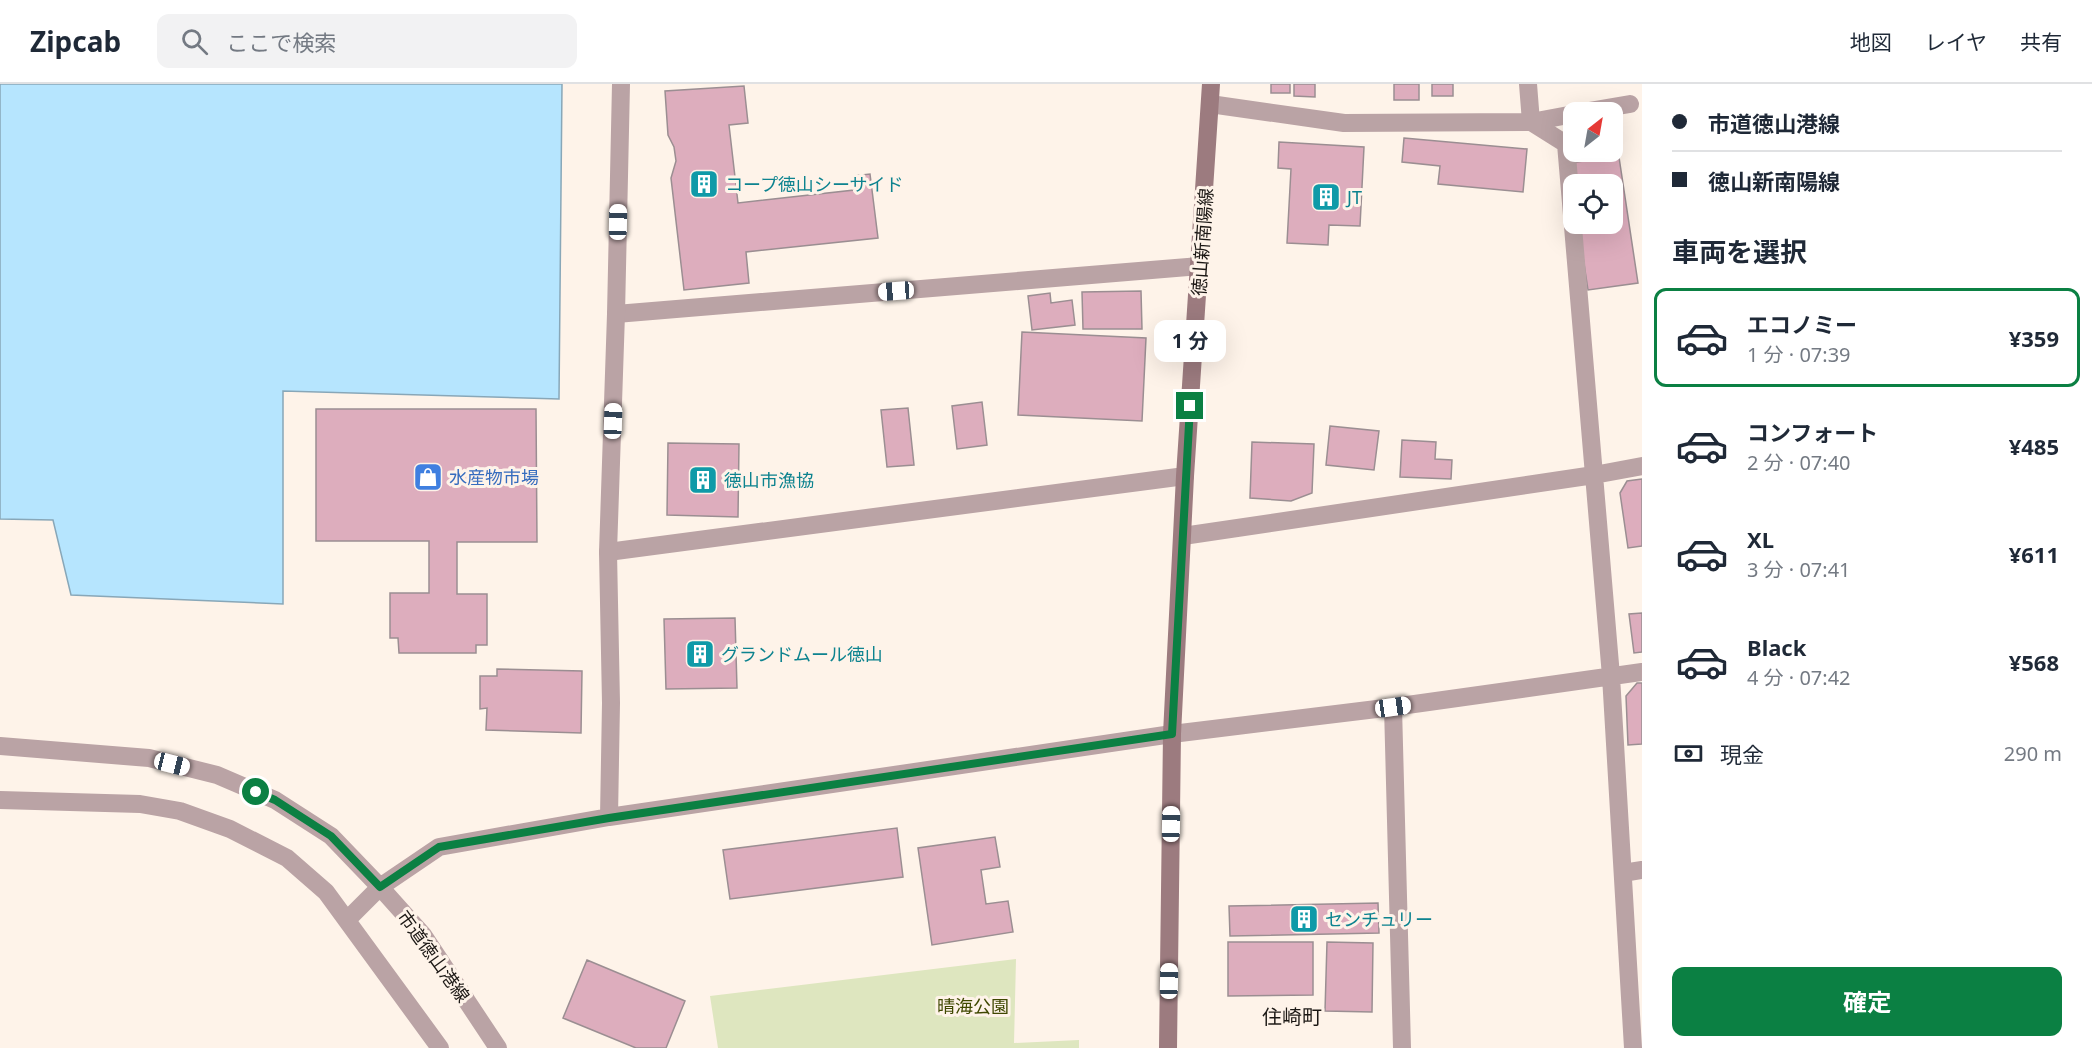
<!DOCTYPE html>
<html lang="ja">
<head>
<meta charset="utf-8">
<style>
  :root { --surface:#fff; --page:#f2f2f3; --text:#1f2937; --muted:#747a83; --line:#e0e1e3; --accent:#0b8043 }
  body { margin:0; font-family:"Noto Sans","Noto Sans JP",sans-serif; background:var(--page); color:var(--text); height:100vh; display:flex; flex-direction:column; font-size:22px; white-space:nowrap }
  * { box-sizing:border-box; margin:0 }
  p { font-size:20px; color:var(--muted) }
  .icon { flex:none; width:33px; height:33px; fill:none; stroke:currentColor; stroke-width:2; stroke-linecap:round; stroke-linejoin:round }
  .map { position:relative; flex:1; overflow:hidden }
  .drawer { display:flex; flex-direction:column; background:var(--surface); width:450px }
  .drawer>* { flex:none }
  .banner { display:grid; align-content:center; height:132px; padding:0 30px; background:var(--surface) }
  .needle { width:39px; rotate:31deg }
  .buttons { position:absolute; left:1563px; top:18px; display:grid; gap:12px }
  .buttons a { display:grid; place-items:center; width:60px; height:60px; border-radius:12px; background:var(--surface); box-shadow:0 6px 24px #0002; font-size:30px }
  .end { position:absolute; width:27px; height:27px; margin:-14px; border:8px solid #0b8043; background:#fff; box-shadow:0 0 0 3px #fff }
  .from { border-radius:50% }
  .bubble { position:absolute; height:42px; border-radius:12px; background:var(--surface); box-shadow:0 6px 24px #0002; font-size:20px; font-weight:700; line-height:42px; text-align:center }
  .car { position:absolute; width:18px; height:36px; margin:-18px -9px; border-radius:8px; box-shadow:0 0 4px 2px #0007; background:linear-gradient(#fff 24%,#345 0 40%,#fff 0 76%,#345 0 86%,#fff 0) }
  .banner b { display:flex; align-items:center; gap:21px; height:57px; font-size:22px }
  .banner b+b { border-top:2px solid var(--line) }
  .banner i { width:15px; height:15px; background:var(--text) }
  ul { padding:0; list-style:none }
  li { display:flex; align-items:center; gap:18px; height:99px; margin:0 12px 9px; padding:0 18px; border:3px solid transparent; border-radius:12px }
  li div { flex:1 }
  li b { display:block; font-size:22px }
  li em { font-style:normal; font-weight:700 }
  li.current { border-color:var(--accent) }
  li>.icon { width:54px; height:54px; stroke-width:1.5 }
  h2 { padding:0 30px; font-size:27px; line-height:72px }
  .pay { display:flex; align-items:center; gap:15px; height:66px; padding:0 30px; font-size:22px }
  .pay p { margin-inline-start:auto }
  .action { display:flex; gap:12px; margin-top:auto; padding:12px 30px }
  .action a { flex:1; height:69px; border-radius:12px; background:var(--accent); color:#fff; font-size:24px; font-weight:700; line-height:69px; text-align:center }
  header { display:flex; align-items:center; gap:36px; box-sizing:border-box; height:84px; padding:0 30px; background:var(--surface); border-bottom:2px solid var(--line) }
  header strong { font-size:28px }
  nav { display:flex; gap:33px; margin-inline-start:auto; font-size:21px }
  .search { width:420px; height:54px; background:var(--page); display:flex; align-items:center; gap:15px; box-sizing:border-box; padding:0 21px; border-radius:12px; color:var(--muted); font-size:22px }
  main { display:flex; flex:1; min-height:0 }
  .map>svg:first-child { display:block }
</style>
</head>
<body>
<header>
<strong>Zipcab</strong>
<div class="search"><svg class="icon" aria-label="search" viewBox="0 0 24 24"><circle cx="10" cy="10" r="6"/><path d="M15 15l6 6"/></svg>ここで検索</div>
<nav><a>地図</a><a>レイヤ</a><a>共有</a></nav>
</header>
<main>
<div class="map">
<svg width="1642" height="964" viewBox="0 0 1642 964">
  <rect width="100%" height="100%" fill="#fef3e9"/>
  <path fill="#dee6bf" d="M 1016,875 L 1014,959 L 1079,956 L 1079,964 L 718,964 L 710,912 Z"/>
  <path fill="#b6e5fe" stroke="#88a7b8" stroke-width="1.5" d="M 0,0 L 562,0 L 559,315 L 283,307 L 283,520 L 71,511 L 53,436 L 0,435 Z"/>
  <path fill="#ddadbd" stroke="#9b8e92" stroke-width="1.5" d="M 1271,0 L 1290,0 L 1290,9 L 1271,9 Z
    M 1294,0 L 1315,0 L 1315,13 L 1294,12 Z
    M 1394,0 L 1419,0 L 1419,16 L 1394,16 Z
    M 1432,0 L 1453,0 L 1453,12 L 1432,12 Z
    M 744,2 L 748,39 L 729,41 L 738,119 L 854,106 L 853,92 L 870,90 L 878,154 L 746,168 L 749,199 L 684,206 L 671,94 L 676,77 L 674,63 L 668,51 L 665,7 Z
    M 1404,54 L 1527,65 L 1523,108 L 1438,100 L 1440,82 L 1402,78 Z
    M 1279,58 L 1364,63 L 1360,142 L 1329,141 L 1328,161 L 1287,159 L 1291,85 L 1278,84 Z
    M 1612,60 L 1617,60 L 1638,199 L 1588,206 L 1578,140 L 1612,140 L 1612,100 L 1574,100 L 1568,79 L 1591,76 L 1589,68 L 1612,68 Z
    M 1141,207 L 1142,245 L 1083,245 L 1082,208 Z
    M 1050,209 L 1051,219 L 1072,216 L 1075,241 L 1032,246 L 1028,212 Z
    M 1022,248 L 1146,254 L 1142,337 L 1018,331 Z
    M 982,318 L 987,361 L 957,365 L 952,322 Z
    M 908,324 L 914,381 L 887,383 L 881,326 Z
    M 316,325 L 536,325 L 537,458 L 457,458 L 457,510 L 487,510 L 487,561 L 476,561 L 476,569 L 399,569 L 398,554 L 390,554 L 390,509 L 429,509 L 429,457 L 316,457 Z
    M 1330,342 L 1379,347 L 1374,386 L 1326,381 Z
    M 1402,356 L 1436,358 L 1435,375 L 1452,376 L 1451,395 L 1400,393 Z
    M 1252,358 L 1314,360 L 1312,409 L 1291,417 L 1250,414 Z
    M 668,359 L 739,360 L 738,433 L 667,431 Z
    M 1642,395 L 1642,462 L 1628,464 L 1620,409 L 1627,397 Z
    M 1642,529 L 1642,568 L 1634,569 L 1629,530 Z
    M 735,534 L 737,604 L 666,605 L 664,535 Z
    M 497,585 L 582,587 L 581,649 L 486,646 L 487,624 L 480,625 L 480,592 L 497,592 Z
    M 1637,599 L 1642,599 L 1642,660 L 1628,661 L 1626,612 Z
    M 897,744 L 903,793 L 730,815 L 723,766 Z
    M 995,753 L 1000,783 L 981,786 L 986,820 L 1008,817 L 1013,848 L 932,861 L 918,764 Z
    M 1378,819 L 1379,849 L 1230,852 L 1229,822 Z
    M 1228,858 L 1313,858 L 1313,911 L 1228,912 Z
    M 1327,858 L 1373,859 L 1372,928 L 1325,927 Z
    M 587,876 L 685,917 L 666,964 L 636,964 L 563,934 Z"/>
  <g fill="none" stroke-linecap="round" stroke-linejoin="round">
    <path stroke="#baa3a5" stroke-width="18" d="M 1528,0 L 1531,38
      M 1210,20 L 1344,39 L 1531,38 L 1574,30
      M 1583,28 L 1630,20
      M 1531,38 L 1566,60 L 1611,592 L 1633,964
      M 616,230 L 1200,182
      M 1183,452 L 1594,391 L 1642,382
      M 608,468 L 1185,392
      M 1393,623 L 1402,964
      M 1172,650 L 1393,623 L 1642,588
      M 1623,789 L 1642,786"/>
    <path stroke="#baa3a5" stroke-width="18" d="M 0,662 L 149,674 L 217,691 L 275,716 L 331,752 L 380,803 L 423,851 L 498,964
      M 0,716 L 140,720 L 180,727 L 230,745 L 287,774 L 326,808 L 440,964
      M 609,733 L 611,619 L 608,468 L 616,230 L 621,0
      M 348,835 L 380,803 L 439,763 L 609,733 L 1172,650"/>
    <path stroke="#9c7b7f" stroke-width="18" d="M 1168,964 L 1172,650 L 1185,392 L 1211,0"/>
  </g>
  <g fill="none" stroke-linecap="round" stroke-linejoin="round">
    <path stroke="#0b8043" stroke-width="8" d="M 256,708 L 275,716 L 331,752 L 380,803 L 439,763 L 609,734 L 1172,650 L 1190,322"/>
  </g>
  <defs>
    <g id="building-square" transform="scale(1.5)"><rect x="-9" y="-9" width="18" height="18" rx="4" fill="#0f9aa8" stroke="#fef3e9"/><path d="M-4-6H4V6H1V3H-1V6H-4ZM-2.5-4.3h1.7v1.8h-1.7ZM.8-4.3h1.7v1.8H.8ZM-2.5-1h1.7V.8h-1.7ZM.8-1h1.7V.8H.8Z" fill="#fff"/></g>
    <g id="shop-square" transform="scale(1.5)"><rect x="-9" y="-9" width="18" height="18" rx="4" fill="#3f7fe0" stroke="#fef3e9"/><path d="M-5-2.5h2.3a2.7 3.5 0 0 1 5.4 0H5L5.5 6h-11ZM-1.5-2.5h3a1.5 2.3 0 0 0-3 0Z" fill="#fff"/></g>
  </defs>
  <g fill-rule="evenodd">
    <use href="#building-square" x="704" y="100"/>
    <use href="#building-square" x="1326" y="113"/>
    <use href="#shop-square" x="428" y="393"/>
    <use href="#building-square" x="703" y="396"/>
    <use href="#building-square" x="700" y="570"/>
    <use href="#building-square" x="1304" y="835"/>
  </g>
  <g text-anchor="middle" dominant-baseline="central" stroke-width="6" stroke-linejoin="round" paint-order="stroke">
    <g font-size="18" fill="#0d838f" stroke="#fef3e9" text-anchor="start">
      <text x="725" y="100">コープ徳山シーサイド</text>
      <text x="1347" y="113">JT</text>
      <text x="724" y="396">徳山市漁協</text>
      <text x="721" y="570">グランドムール徳山</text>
      <text x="1325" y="835">センチュリー</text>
    </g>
    <g font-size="18" fill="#1b1714" stroke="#fef3e9">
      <text transform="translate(1202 158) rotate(-86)">徳山新南陽線</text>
      <text transform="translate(434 872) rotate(54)">市道徳山港線</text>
    </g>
    <g font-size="18" fill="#366cbe" stroke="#fef3e9" text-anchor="start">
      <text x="449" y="393">水産物市場</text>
    </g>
    <g font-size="18" fill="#3f4800" stroke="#fef3e9">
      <text x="973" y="922">晴海公園</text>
    </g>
    <g font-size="20" fill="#1b1714" stroke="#fef3e9">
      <text x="1292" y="932">住崎町</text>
    </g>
  </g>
</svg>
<div class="buttons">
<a><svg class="needle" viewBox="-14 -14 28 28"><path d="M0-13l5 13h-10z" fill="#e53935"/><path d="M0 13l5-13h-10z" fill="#747a83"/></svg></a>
<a><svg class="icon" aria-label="locate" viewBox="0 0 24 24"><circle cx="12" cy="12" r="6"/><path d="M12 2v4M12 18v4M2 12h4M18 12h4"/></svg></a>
</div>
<i class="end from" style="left:256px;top:708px"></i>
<i class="end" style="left:1190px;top:322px"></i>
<div class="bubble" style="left:1154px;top:236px;width:72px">1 分</div>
<i class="car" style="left:618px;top:138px;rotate:1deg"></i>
<i class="car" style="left:896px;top:207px;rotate:266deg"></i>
<i class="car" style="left:613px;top:337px;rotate:2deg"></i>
<i class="car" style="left:1393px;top:623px;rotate:82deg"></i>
<i class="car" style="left:172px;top:680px;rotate:104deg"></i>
<i class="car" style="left:1171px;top:740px;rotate:1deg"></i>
<i class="car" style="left:1169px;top:897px;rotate:1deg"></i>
</div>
<section class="drawer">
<div class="banner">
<b><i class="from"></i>市道徳山港線</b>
<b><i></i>徳山新南陽線</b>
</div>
<h2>車両を選択</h2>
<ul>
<li class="current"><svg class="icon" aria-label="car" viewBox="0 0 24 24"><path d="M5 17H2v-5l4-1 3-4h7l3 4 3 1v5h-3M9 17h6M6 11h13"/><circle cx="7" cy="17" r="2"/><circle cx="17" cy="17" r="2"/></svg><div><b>エコノミー</b><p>1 分 · 07:39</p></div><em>¥359</em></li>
<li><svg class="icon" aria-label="car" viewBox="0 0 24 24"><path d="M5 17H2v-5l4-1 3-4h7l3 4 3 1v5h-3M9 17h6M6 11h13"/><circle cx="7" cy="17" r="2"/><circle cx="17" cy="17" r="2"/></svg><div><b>コンフォート</b><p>2 分 · 07:40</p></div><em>¥485</em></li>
<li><svg class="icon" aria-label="car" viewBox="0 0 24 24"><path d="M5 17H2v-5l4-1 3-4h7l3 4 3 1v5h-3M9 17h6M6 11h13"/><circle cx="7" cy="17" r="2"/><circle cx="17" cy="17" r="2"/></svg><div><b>XL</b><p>3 分 · 07:41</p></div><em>¥611</em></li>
<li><svg class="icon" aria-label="car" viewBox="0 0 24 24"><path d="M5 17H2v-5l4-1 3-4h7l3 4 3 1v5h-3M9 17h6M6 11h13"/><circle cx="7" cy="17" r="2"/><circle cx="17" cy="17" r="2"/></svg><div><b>Black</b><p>4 分 · 07:42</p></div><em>¥568</em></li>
</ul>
<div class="pay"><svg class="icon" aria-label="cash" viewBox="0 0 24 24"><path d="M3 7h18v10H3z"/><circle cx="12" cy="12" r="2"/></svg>現金<p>290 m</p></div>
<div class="action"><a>確定</a></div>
</section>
</main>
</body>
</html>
